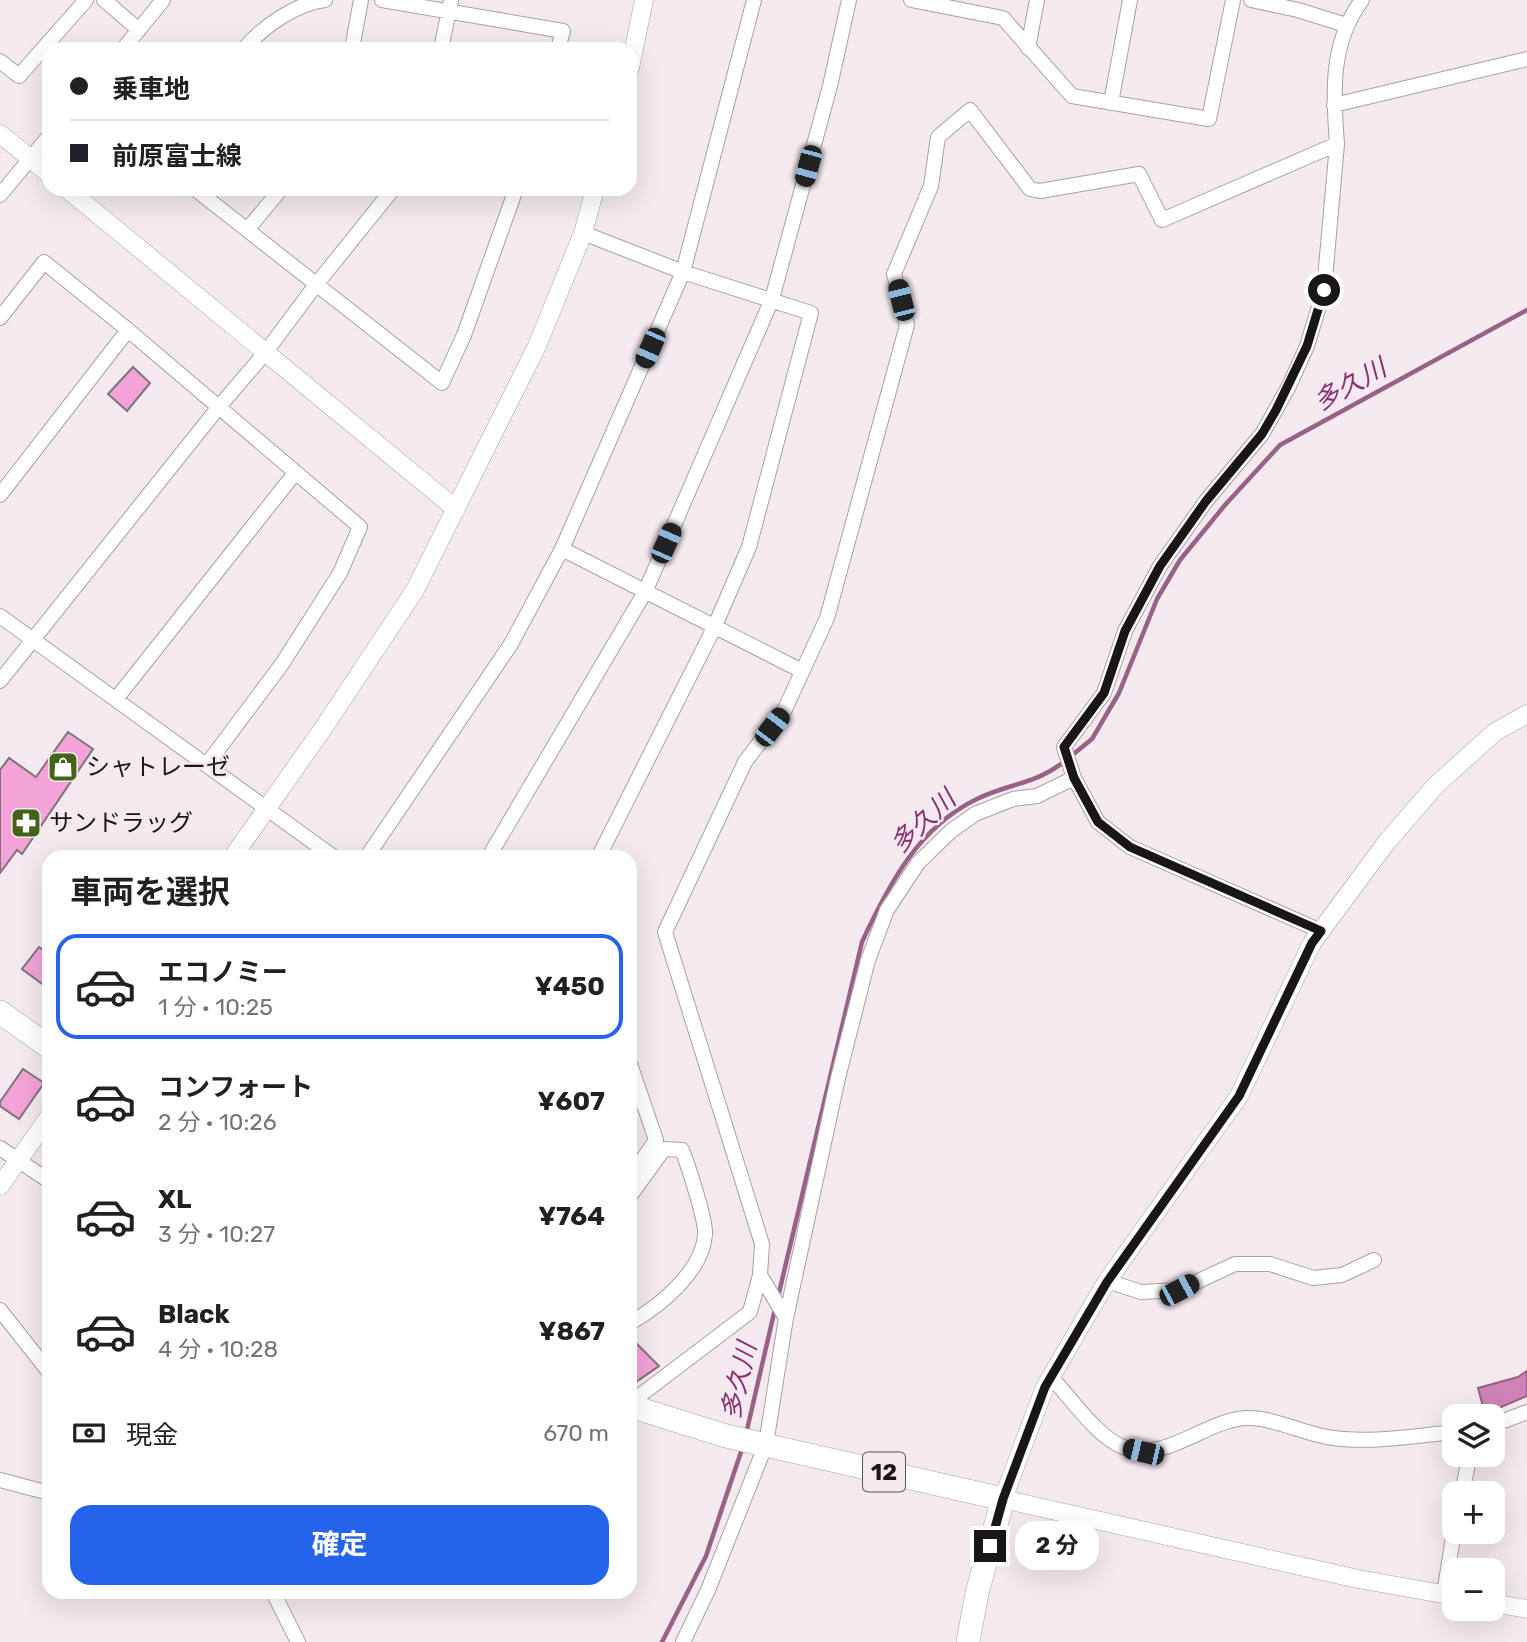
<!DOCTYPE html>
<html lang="ja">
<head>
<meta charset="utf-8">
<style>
  :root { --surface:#fff; --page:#f6f6f6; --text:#202124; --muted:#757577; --line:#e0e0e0; --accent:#2563eb }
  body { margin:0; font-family:Rubik,"Noto Sans JP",sans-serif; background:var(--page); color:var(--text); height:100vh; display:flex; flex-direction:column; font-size:26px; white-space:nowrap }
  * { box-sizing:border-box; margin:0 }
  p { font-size:23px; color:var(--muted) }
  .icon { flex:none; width:38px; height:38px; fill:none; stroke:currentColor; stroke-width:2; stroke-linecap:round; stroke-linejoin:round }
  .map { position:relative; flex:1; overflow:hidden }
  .drawer { position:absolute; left:42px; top:850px; width:595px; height:749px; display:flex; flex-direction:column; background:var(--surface); border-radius:21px; box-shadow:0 7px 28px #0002 }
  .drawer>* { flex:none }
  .banner { position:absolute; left:42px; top:42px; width:595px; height:154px; border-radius:21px; box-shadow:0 7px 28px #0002; display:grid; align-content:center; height:154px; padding:0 28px; background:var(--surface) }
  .controls { position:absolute; left:1442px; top:1404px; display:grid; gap:14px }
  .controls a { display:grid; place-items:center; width:63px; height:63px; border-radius:14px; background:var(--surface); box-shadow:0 7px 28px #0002; font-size:35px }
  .end { position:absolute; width:32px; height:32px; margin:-16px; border:9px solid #191618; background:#fff; box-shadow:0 0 0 4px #fff }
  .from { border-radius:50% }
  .bubble { position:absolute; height:49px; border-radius:21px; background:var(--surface); box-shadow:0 7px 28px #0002; font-size:23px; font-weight:700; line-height:49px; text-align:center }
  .car { position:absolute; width:21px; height:42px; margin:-21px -10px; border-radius:9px; box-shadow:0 0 5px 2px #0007; background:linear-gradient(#222 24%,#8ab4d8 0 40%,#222 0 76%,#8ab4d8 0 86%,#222 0) }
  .banner b { display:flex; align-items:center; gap:24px; height:66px; font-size:26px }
  .banner b+b { border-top:2px solid var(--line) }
  .banner i { width:18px; height:18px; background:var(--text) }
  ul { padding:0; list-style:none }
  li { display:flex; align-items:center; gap:21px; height:105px; margin:0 14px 10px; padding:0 14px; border:4px solid transparent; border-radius:21px }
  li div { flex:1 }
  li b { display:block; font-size:26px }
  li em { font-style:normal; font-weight:700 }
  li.current { border-color:var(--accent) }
  li>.icon { width:63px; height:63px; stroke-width:1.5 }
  h2 { padding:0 28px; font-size:32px; line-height:84px }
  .pay { display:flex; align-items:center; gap:18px; height:77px; padding:0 28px; font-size:26px }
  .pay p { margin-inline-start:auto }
  .primary-button { display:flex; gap:14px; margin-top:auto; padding:14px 28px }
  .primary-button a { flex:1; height:80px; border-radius:21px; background:var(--accent); color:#fff; font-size:28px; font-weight:700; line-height:80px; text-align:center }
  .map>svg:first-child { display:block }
</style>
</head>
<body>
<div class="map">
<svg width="1527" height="1642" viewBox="0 0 1527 1642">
  <rect width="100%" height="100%" fill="#f3e9ef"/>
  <path fill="#ce82b5" stroke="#986286" stroke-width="2" d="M 1527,1371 L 1527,1396 L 1485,1414 L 1478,1388 L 1518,1377 Z"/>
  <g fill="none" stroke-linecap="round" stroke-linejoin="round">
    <path stroke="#986286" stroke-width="4.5" d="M 1071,756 L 1092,739 L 1119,693 L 1157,599 L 1180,560 L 1225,505 L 1280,445 L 1527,310
      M 778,1297 L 862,942 C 888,886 918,827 977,799 C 1009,783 1035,785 1065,761
      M 746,1434 L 775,1309
      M 662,1642 L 706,1556 L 743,1446"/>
  </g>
  <path fill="#f3a3d8" stroke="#7d757a" stroke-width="2" d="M 133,367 L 150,383 L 127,411 L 108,394 Z
    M 68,732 L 93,749 L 22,854 L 17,850 L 0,873 L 0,770 L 9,758 L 36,777 Z
    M 39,947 L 49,954 L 49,989 L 22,969 Z
    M 23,1069 L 44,1083 L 19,1119 L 0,1106 L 0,1102 Z
    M 630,1337 L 659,1366 L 630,1386 Z"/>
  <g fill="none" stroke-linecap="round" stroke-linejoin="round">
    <g stroke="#a9a0a5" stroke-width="16">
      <path id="minor" d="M 104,0 L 139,30
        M 382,0 L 563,31 L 558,49
        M 911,0 L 1003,18 L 1072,96 L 1209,119 L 1233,0
        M 1251,0 L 1298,10 L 1346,25
        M 1028,48 L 1037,0
        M 123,49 L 163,0
        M 244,49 C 262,27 297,3 325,0
        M 352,49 L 361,0
        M 441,49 L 451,0
        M 0,61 L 19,76 L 86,0
        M 1111,103 L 1130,0
        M 1334,105 L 1527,59
        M 195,189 L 442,383 L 464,335 L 516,189
        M 0,195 L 49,136
        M 247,230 L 281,189
        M 583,233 L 683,272 L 811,313 L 749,547 L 714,628 L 598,858
        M 0,318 L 44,262 L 128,330 L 360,527 L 340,573 L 282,664 L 208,763
        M 0,495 L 128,330
        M 562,549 L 802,671
        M 0,616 L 335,858
        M 0,681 L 218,408 L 265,353 L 315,286 L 393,189
        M 116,699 L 295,473
        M 366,858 L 511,644 L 562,549 L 683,272 L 754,0
        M 488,858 L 645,592 L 772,299 L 830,86 L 849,0
        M 1321,931 L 1130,847 L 1098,822 L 1074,778 L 1064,747 L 1104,693 L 1125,631 L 1160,566 L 1206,501 L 1262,434 L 1289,386 L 1307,346 L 1324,290 L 1337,144
        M 630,1064 L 656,1140 L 630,1178
        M 0,1148 L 49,1181
        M 630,1196 L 664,1149 L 682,1150 C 688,1165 706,1220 705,1234 C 703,1271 660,1306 630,1323
        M 760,1275 L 786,1318
        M 1107,1281 L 1141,1292 L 1179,1290 L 1235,1264 L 1270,1264 L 1313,1278 L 1342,1275 L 1374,1260
        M 0,1310 L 49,1372
        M 1051,1377 C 1070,1397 1097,1437 1123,1447 C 1167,1464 1208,1417 1250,1418 C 1273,1418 1303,1433 1327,1437 C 1369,1444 1412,1436 1454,1432
        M 630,1403 L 750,1312 L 760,1275 L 762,1244 L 665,932 L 745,762 L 785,709 L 827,618 L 907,325 L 894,274 L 931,186 L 938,137 L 970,110 L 1030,189 L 1040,191 L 1139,174 L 1162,220 L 1337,144 C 1333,93 1330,43 1362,0
        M 1493,1425 L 1527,1412
        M 0,1480 L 49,1493
        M 1462,1493 L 1470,1454
        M 273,1592 L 298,1642
        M 1444,1594 L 1454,1531
        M 683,1642 L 708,1590 L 766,1444 L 786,1318 L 838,1078 L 868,960 L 887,910 L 918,863 L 951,831 L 975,814 L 1013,799 L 1037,796 L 1074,778"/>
    </g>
    <g stroke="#a9a0a5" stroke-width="19">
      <path id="tertiary" d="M 630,68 L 644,0
        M 0,134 L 49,174
        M 67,189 L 456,509
        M 232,858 L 322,730 L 415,590 L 537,346 L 583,233 L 595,189
        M 0,1186 L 49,1117
        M 1454,1596 L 1358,1579 L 1003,1499 L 1045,1387 L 1107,1281 L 1239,1096 L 1312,943 L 1386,843 L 1436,785 L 1495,732 L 1527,714
        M 1493,1603 L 1527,1609"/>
    </g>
    <g stroke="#a9a0a5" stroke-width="24">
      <path id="primary" d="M 0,1012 L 49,1047
        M 630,1406 L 726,1436 L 1003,1499 L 977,1593 L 968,1642"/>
    </g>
    <use href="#minor" stroke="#fff" stroke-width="14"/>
    <use href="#tertiary" stroke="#fff" stroke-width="18"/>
    <use href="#primary" stroke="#fff" stroke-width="23"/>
  </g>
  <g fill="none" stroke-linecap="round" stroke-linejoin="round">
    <path stroke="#191618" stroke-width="9" d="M 990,1546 L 1003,1499 L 1045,1387 L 1107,1282 L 1239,1096 L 1312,943 L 1321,931 L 1130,847 L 1098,822 L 1074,778 L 1064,747 L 1104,693 L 1125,631 L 1160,566 L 1206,501 L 1262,434 L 1276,410 L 1307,346 L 1324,290"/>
  </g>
  <defs>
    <g id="shop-square" transform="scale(1.575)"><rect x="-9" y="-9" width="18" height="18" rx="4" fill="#436318" stroke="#f3e9ef"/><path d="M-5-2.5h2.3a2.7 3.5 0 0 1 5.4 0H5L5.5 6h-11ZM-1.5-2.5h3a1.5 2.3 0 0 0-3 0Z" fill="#fff"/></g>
    <g id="pharmacy-square" transform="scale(1.575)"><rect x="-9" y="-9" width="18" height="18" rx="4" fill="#436318" stroke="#f3e9ef"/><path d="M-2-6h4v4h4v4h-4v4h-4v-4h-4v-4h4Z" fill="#fff"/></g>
  </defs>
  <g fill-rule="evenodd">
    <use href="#shop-square" x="63" y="767"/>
    <use href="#pharmacy-square" x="26" y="823"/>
  </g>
  <g text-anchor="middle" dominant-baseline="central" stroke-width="5" stroke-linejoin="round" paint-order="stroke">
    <rect fill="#f3e9ef" stroke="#5a5558" stroke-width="2" x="863" y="1452.5" width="42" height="39" rx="5"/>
    <g font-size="23" font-weight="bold" fill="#191618">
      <text x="884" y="1472">12</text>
    </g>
    <g font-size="24" fill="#191618" stroke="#f3e9ef" text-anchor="start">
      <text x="86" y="767">シャトレーゼ</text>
      <text x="49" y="823">サンドラッグ</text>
    </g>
    <g font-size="26" font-style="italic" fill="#882e70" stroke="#f3e9ef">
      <text transform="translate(1350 385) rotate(-29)">多久川</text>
      <text transform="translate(923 822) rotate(-43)">多久川</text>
      <text transform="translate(739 1381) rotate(-77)">多久川</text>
    </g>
  </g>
</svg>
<div class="controls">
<a><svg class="icon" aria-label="layers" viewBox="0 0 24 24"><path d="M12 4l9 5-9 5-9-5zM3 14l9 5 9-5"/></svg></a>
<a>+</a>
<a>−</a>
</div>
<i class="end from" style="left:1324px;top:290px"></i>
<i class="end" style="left:990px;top:1546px"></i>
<div class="bubble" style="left:1015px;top:1521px;width:84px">2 分</div>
<i class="car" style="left:808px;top:166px;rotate:195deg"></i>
<i class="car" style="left:901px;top:300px;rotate:346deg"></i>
<i class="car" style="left:650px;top:348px;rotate:204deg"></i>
<i class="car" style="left:666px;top:543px;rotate:24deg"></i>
<i class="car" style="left:772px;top:727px;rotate:37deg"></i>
<i class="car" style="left:1179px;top:1290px;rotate:62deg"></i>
<i class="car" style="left:1143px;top:1452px;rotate:283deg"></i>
<div class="banner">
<b><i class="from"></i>乗車地</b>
<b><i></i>前原富士線</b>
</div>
<section class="drawer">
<h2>車両を選択</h2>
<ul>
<li class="current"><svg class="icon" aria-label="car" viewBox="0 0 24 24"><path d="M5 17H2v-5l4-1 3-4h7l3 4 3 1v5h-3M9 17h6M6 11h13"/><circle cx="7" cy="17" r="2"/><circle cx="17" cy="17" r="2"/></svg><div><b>エコノミー</b><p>1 分 · 10:25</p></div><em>¥450</em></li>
<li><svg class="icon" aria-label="car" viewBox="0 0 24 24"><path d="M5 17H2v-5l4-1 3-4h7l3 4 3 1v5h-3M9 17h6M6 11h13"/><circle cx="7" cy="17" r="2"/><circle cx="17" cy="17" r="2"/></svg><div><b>コンフォート</b><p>2 分 · 10:26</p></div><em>¥607</em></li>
<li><svg class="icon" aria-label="car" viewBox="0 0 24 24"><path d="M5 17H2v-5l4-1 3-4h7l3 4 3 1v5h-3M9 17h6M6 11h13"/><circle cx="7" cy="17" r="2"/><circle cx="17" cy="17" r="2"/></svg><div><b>XL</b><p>3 分 · 10:27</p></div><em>¥764</em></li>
<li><svg class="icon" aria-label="car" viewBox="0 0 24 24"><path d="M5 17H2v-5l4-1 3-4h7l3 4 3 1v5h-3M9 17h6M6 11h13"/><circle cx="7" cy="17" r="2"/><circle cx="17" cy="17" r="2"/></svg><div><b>Black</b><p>4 分 · 10:28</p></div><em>¥867</em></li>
</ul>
<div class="pay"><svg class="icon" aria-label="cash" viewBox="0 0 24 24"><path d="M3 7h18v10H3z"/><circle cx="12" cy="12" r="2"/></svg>現金<p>670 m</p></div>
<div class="primary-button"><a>確定</a></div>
</section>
</div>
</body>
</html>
